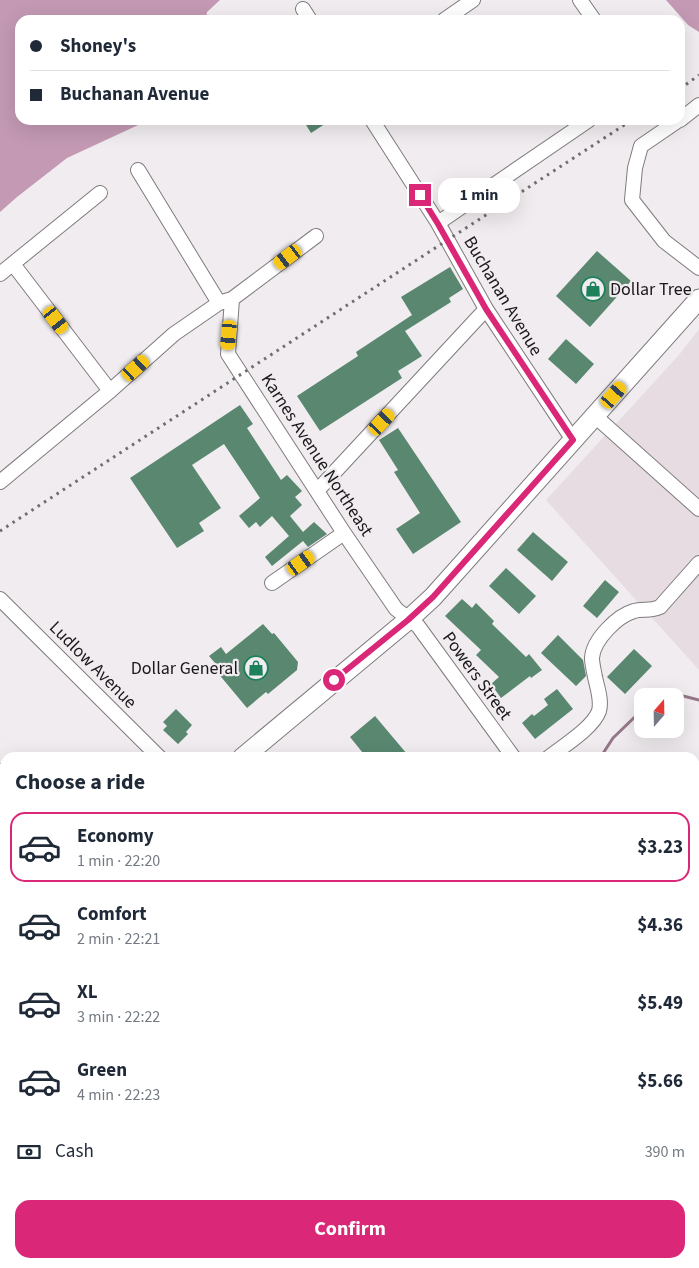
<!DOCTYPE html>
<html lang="en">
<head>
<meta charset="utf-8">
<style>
  :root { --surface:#fff; --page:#f6f6f7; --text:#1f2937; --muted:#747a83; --line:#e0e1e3; --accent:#db2777 }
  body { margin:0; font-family:"Source Sans 3",sans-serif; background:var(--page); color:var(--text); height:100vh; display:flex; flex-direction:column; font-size:19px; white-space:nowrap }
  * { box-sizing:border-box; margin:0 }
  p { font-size:16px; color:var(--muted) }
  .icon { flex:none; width:28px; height:28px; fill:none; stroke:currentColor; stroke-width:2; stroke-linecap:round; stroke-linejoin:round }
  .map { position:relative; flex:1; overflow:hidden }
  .panel { position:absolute; left:0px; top:752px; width:700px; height:516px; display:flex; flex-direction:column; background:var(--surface); border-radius:15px 15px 0 0; box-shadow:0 5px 20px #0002 }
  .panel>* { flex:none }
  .hud { position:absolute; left:15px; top:15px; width:670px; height:110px; border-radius:15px; box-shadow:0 5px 20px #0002; display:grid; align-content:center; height:110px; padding:0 15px; background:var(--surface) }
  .needle { width:32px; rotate:20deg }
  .fabs { position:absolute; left:634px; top:688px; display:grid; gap:10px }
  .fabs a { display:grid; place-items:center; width:50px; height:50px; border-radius:10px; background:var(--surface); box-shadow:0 5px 20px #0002; font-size:25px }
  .end { position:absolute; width:22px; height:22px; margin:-11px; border:6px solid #db2777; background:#fff; box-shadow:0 0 0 2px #fff }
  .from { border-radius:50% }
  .bubble { position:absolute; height:35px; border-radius:15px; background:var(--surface); box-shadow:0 5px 20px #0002; font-size:16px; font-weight:700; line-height:35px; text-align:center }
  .car { position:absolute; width:15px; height:30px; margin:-15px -8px; border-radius:6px; box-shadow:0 0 4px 1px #0007; background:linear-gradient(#f5c518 24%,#345 0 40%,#f5c518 0 76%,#345 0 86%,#f5c518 0) }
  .hud b { display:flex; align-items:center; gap:18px; height:48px; font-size:19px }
  .hud b+b { border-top:1px solid var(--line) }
  .hud i { width:12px; height:12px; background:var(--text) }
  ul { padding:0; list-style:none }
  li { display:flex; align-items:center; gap:15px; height:70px; margin:0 10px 8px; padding:0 5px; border:2px solid transparent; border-radius:15px }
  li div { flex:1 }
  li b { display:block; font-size:19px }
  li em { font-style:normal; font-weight:700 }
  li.on { border-color:var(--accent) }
  li>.icon { width:45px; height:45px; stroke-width:1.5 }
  h2 { padding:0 15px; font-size:22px; line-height:60px }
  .pay { display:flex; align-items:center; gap:12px; height:55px; padding:0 15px; font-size:19px }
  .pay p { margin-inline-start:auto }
  .cta { display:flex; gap:10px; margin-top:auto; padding:10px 15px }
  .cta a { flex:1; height:58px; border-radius:15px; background:var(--accent); color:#fff; font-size:20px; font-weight:700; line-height:58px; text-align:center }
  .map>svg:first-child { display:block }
</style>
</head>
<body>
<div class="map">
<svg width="699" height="1268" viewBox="0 0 699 1268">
  <rect width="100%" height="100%" fill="#f0ecef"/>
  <path fill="#e8dce3" d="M 699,329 L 699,670 L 546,500 L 679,355 Z"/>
  <path fill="#c399b3" d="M 0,0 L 220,0 L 207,12 L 206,20 L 20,20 L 20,120 L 149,120 L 67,158 L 17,197 L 0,212 Z
    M 666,0 L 699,0 L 699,32 L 688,25 Z"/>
  <path fill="#cba0bb" stroke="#96778a" d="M 20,1264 L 44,1264 L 36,1268 L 15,1268 Z"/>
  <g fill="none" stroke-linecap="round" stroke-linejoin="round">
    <path stroke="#96778a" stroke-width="3" d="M 658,696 L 664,691 L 699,700
      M 600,758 L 613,738 L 642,710"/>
  </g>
  <path fill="#598770" d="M 303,120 L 331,120 L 311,133 Z
    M 597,251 L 631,281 L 590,327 L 556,296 Z
    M 450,267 L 463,289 L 449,298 L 451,302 L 405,331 L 422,356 L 398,371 L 402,378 L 320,431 L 297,396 L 358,356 L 356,352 L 412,315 L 401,297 Z
    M 566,339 L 594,364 L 576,384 L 548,359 Z
    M 240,405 L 253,424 L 247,428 L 281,480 L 287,475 L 302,491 L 295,497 L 302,505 L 290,516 L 303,532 L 314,522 L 327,534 L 308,547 L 303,541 L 272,566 L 265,557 L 289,536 L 272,516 L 260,527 L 256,522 L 249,528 L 239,516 L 260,498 L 224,444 L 192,465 L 221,508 L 199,523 L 204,531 L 177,548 L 130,478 Z
    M 398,428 L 461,522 L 413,554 L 396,529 L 420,513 L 394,472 L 398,470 L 379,440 Z
    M 533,532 L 568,562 L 552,581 L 517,550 Z
    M 506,568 L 536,596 L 519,614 L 489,586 Z
    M 605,580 L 619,592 L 597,618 L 583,606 Z
    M 462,599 L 472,608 L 476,603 L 494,621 L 492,624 L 526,657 L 529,654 L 542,670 L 531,678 L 530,676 L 501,698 L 491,684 L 499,677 L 476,655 L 481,650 L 445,616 Z
    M 263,624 L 272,634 L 274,633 L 298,662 L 297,670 L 268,694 L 266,692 L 247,708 L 212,666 L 215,663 L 209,656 L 221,647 L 226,654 Z
    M 558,635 L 583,660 L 586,676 L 576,686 L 541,653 Z
    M 634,649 L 652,666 L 625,694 L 607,677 Z
    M 557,689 L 573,709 L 535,739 L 522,723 L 532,714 L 534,716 L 548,705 L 544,699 Z
    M 176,709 L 192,725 L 186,732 L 188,734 L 178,744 L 163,730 L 167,726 L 163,722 Z
    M 375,716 L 407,754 L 402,758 L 367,758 L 350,737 Z"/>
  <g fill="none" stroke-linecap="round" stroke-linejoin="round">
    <g stroke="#7f7b7d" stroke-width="16">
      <path id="minor" d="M 580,0 L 594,20
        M 303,9 L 310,20
        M 444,20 L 473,0
        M 372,120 L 438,223 L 486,309 L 573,440
        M 679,120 L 641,146 L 635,168 L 632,200 L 664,241 L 699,268
        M 680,120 L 699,105
        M 138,170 L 219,303
        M 438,223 L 589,120
        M 13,264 L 110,391
        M 0,274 L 100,193
        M 232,299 L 228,354 L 344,533 L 396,609 L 418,626 L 514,758
        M 595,416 L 699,509
        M 0,482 L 110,391 L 174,334 L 219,303 L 232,299 L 316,236
        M 317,491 L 486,309
        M 272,583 L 344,533
        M 0,599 L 160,758
        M 548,758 C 563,746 593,728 599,711 C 602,700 597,687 595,677 C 594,671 592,664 592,658 C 593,640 617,616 634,611 C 643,608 649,612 660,607 L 699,563
        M 0,771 L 5,773
        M 695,933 L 699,932
        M 0,955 L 5,957
        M 695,1072 L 699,1087
        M 695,1110 L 699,1109
        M 695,1124 L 699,1123
        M 0,1136 L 5,1139
        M 421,1264 L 422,1268
        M 268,1268 L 278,1264
        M 306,1268 L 316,1264"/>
    </g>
    <g stroke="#7f7b7d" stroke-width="21">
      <path id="major" d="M 242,758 L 408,620 L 433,597 L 699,299
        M 0,1213 L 5,1202"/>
    </g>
    <use href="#minor" stroke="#fff" stroke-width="14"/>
    <use href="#major" stroke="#fff" stroke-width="19"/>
    <path stroke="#706d6f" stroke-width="3" stroke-dasharray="2.5 5" stroke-linecap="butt" d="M 680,89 L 699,75
      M 0,531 L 632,120"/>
  </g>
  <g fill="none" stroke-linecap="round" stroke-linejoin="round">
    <path stroke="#db2777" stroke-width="6" d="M 334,680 L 408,620 L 433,597 L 573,440 L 486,309 L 438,224 L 420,195"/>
  </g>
  <defs>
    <g id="shop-ring" transform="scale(1.25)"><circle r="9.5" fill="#f0ecef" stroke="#1d815b" stroke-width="1.5"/><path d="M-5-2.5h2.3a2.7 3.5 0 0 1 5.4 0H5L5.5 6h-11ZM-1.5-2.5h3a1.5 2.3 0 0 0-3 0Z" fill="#1d815b"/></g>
  </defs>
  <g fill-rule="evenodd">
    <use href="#shop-ring" x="593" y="289"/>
    <use href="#shop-ring" x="256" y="668"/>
  </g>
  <g text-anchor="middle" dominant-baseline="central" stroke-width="4.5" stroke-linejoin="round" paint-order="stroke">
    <g font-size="18" fill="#1a1819" stroke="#f0ecef" text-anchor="start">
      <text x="610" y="289">Dollar Tree</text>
      <text x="238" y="668" text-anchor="end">Dollar General</text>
    </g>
    <g font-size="18" fill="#1a1819" stroke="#f0ecef">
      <text transform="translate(503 296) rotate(59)">Buchanan Avenue</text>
      <text transform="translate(317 455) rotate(57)">Karnes Avenue Northeast</text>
      <text transform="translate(93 665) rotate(45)">Ludlow Avenue</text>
      <text transform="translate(477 676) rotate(54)">Powers Street</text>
    </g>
  </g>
</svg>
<div class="fabs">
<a><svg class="needle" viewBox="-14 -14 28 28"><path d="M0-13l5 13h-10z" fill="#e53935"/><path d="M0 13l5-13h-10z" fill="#747a83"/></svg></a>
</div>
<i class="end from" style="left:334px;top:680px"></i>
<i class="end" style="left:420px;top:195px"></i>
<div class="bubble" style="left:438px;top:178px;width:82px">1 min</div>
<i class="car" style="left:288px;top:257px;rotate:233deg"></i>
<i class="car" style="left:56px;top:320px;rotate:142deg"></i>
<i class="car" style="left:229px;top:335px;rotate:185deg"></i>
<i class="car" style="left:136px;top:368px;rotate:48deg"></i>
<i class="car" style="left:614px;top:395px;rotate:41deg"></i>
<i class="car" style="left:382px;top:422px;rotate:43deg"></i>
<i class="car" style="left:301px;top:563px;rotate:55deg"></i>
<div class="hud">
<b><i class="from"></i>Shoney's</b>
<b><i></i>Buchanan Avenue</b>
</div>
<section class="panel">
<h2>Choose a ride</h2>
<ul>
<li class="on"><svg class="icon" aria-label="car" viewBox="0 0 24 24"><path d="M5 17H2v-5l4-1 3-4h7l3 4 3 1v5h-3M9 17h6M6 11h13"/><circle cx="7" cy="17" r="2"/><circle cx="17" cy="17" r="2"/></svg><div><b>Economy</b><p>1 min · 22:20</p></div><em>$3.23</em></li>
<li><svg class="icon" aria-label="car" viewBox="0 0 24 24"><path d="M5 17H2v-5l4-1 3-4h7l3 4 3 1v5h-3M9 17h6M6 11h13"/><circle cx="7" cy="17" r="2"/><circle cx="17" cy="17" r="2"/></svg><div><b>Comfort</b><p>2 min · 22:21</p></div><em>$4.36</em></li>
<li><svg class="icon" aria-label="car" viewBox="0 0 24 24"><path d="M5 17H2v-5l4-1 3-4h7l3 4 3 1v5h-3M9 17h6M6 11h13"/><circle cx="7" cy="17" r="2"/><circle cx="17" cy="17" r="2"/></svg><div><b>XL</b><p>3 min · 22:22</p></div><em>$5.49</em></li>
<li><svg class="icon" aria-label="car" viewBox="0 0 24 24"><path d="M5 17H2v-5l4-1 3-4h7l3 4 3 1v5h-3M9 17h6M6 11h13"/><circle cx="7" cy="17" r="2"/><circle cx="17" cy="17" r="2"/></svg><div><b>Green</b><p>4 min · 22:23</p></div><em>$5.66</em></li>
</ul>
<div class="pay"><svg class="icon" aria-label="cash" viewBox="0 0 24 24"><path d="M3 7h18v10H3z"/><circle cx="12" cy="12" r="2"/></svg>Cash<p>390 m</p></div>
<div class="cta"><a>Confirm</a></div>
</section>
</div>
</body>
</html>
